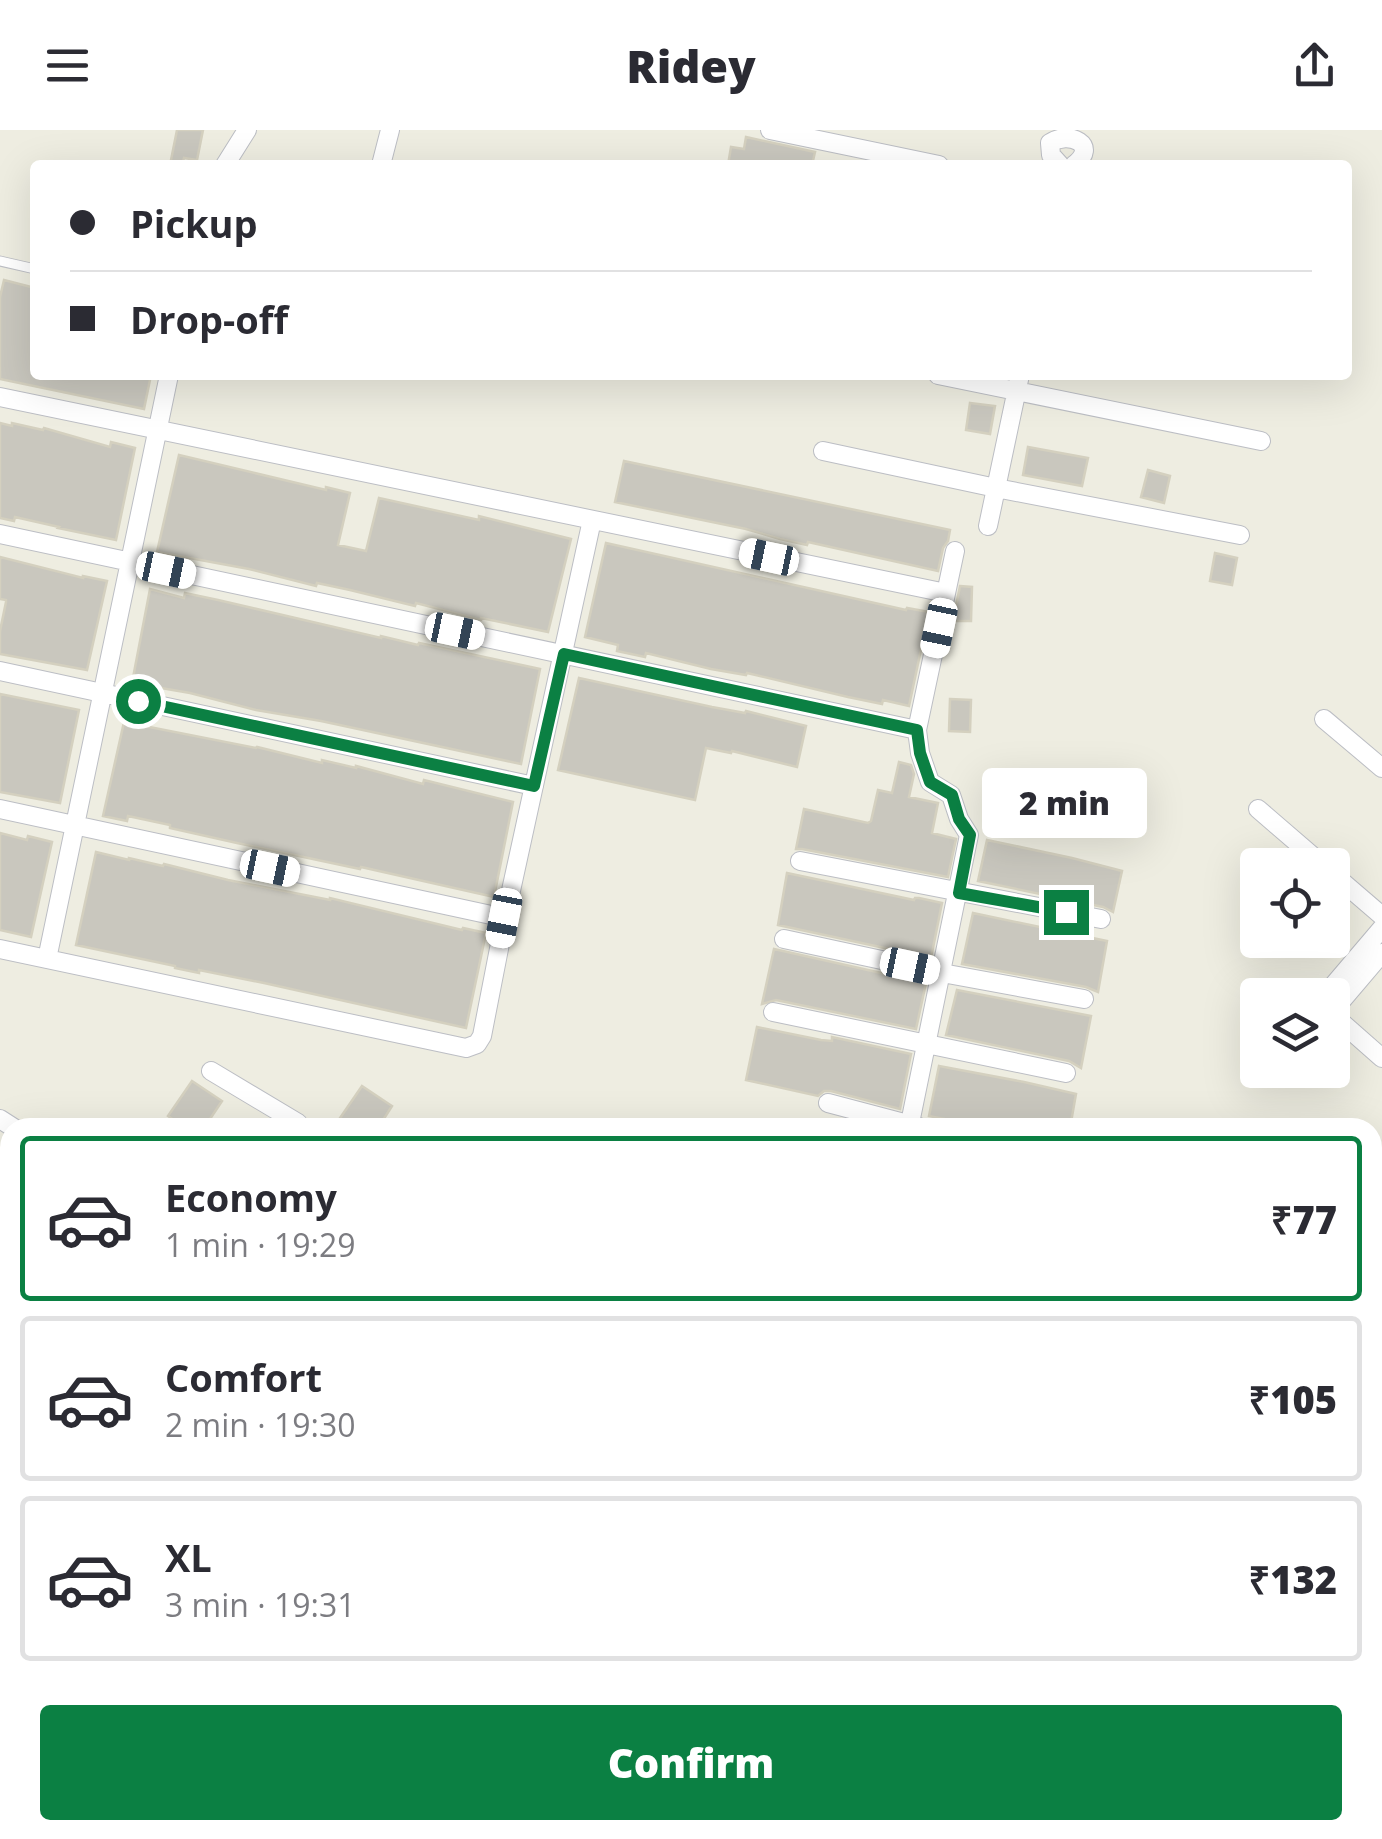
<!DOCTYPE html>
<html lang="en">
<head>
<meta charset="utf-8">
<style>
  :root { --surface:#fff; --page:#f2f2f3; --text:#2b2b33; --muted:#7c7c81; --line:#e1e1e2; --accent:#0b8043 }
  body { margin:0; font-family:"Open Sans",sans-serif; background:var(--page); color:var(--text); height:100vh; display:flex; flex-direction:column; font-size:38px; white-space:nowrap }
  * { box-sizing:border-box; margin:0 }
  p { font-size:32px; color:var(--muted) }
  .icon { flex:none; width:55px; height:55px; fill:none; stroke:currentColor; stroke-width:2; stroke-linecap:round; stroke-linejoin:round }
  .map { position:relative; flex:1; overflow:hidden }
  .panel { position:absolute; left:0px; top:988px; width:1382px; height:722px; display:flex; flex-direction:column; background:var(--surface); border-radius:30px 30px 0 0; box-shadow:0 10px 40px #0002 }
  .panel>* { flex:none }
  .guide { position:absolute; left:30px; top:30px; width:1322px; height:220px; border-radius:10px; box-shadow:0 10px 40px #0002; display:grid; align-content:center; height:220px; padding:0 40px; background:var(--surface) }
  .controls { position:absolute; left:1240px; top:718px; display:grid; gap:20px }
  .controls a { display:grid; place-items:center; width:110px; height:110px; border-radius:10px; background:var(--surface); box-shadow:0 10px 40px #0002; font-size:50px }
  .end { position:absolute; width:45px; height:45px; margin:-22px; border:12px solid #0b8043; background:#fff; box-shadow:0 0 0 5px #fff }
  .from { border-radius:50% }
  .bubble { position:absolute; height:70px; border-radius:10px; background:var(--surface); box-shadow:0 10px 40px #0002; font-size:32px; font-weight:800; line-height:70px; text-align:center }
  .car { position:absolute; width:30px; height:60px; margin:-30px -15px; border-radius:12px; box-shadow:0 0 8px 2px #0007; background:linear-gradient(#fff 24%,#345 0 40%,#fff 0 76%,#345 0 86%,#fff 0) }
  .guide b { display:flex; align-items:center; gap:35px; height:95px; font-size:38px }
  .guide b+b { border-top:2px solid var(--line) }
  .guide i { width:25px; height:25px; background:var(--text) }
  ul { padding:18px 0 0; list-style:none }
  li { display:flex; align-items:center; gap:30px; height:165px; margin:0 20px 15px; padding:0 20px; border:5px solid var(--line); border-radius:10px }
  li div { flex:1 }
  li b { display:block; font-size:38px }
  li em { font-style:normal; font-weight:800 }
  li.current { border-color:var(--accent) }
  li>.icon { width:90px; height:90px; stroke-width:1.5 }
  .action { display:flex; gap:20px; margin-top:auto; padding:20px 40px }
  .action a { flex:1; height:115px; border-radius:10px; background:var(--accent); color:#fff; font-size:40px; font-weight:800; line-height:115px; text-align:center }
  header { display:flex; justify-content:space-between; align-items:center; height:130px; padding:0 40px; background:var(--surface); font-size:45px; font-weight:800 }
  .map>svg:first-child { display:block }
</style>
</head>
<body>
<header><svg class="icon" aria-label="menu" viewBox="0 0 24 24"><path d="M4 6h16M4 12h16M4 18h16"/></svg>Ridey<svg class="icon" aria-label="share" viewBox="0 0 24 24"><path d="M12 15V3M7 8l5-5 5 5M5 13v7h14v-7"/></svg></header>
<div class="map">
<svg width="1382" height="1709" viewBox="0 0 1382 1709">
  <rect width="100%" height="100%" fill="#eeede1"/>
  <path fill="#c9c7be" stroke="#d4d0bf" stroke-width="2.5" d="M 177,0 L 203,0 L 197,30 L 184,28 L 182,35 L 170,35 Z
    M 746,7 L 815,22 L 812,35 L 728,35 L 731,17 L 744,19 Z
    M 4,150 L 35,158 L 35,245 L 151,245 L 144,279 L 0,249 L 0,167 Z
    M 970,273 L 995,276 L 990,304 L 966,300 Z
    M 0,293 L 12,296 L 12,293 L 43,300 L 44,298 L 110,317 L 111,312 L 135,318 L 116,410 L 58,398 L 59,397 L 15,387 L 14,391 L 0,388 Z
    M 1028,317 L 1088,328 L 1082,356 L 1023,345 Z
    M 179,325 L 326,360 L 326,357 L 350,363 L 338,415 L 366,421 L 379,368 L 479,390 L 479,386 L 571,409 L 548,502 L 481,488 L 481,490 L 416,473 L 415,476 L 350,460 L 317,453 L 316,456 L 249,439 L 157,422 Z
    M 624,331 L 950,400 L 948,411 L 943,418 L 938,441 L 808,412 L 807,415 L 780,409 L 746,399 L 615,372 Z
    M 1148,340 L 1170,346 L 1164,373 L 1141,367 Z
    M 606,413 L 906,480 L 907,478 L 929,482 L 909,576 L 883,570 L 882,574 L 848,567 L 747,543 L 746,545 L 711,539 L 646,523 L 645,527 L 617,521 L 618,515 L 585,507 Z
    M 1215,423 L 1237,428 L 1232,455 L 1210,451 Z
    M 0,427 L 83,448 L 83,446 L 107,451 L 87,540 L 0,524 L 0,501 L 6,472 L 6,470 L 0,469 Z
    M 960,456 L 972,457 L 971,491 L 953,491 Z
    M 150,459 L 184,468 L 185,463 L 218,470 L 381,508 L 381,506 L 418,515 L 419,513 L 540,539 L 521,634 L 321,591 L 256,580 L 190,563 L 132,553 Z
    M 579,548 L 712,577 L 745,583 L 746,581 L 806,596 L 797,637 L 732,621 L 731,623 L 706,618 L 695,670 L 558,640 Z
    M 0,564 L 79,580 L 60,673 L 0,662 Z
    M 950,569 L 971,570 L 970,602 L 949,601 Z
    M 124,592 L 256,618 L 257,617 L 322,633 L 322,630 L 356,638 L 356,636 L 423,654 L 424,650 L 513,672 L 494,767 L 361,737 L 360,739 L 237,713 L 170,698 L 170,695 L 128,686 L 127,691 L 103,686 Z
    M 899,632 L 911,635 L 914,644 L 909,667 L 938,673 L 932,703 L 956,709 L 948,747 L 802,719 L 796,719 L 804,679 L 868,693 L 871,691 L 878,660 L 892,663 Z
    M 0,703 L 27,710 L 28,706 L 52,712 L 31,807 L 0,800 Z
    M 987,710 L 1072,728 L 1122,741 L 1113,782 L 1103,777 L 978,751 Z
    M 96,722 L 129,730 L 129,728 L 163,736 L 164,734 L 228,750 L 330,770 L 330,768 L 462,800 L 463,798 L 486,803 L 466,898 L 264,853 L 199,840 L 199,843 L 175,838 L 175,836 L 76,815 Z
    M 787,743 L 914,770 L 915,768 L 919,768 L 942,773 L 931,828 L 778,795 Z
    M 973,783 L 1107,811 L 1098,862 L 1086,857 L 962,834 Z
    M 774,819 L 926,853 L 916,899 L 776,870 L 762,874 Z
    M 957,860 L 1091,886 L 1081,938 L 1069,931 L 946,905 Z
    M 757,897 L 821,910 L 832,911 L 832,907 L 911,924 L 900,979 L 831,961 L 824,961 L 818,966 L 746,950 Z
    M 939,936 L 1024,952 L 1076,964 L 1070,998 L 990,998 L 929,986 Z
    M 192,951 L 222,971 L 204,998 L 185,998 L 168,986 Z
    M 362,956 L 392,976 L 378,998 L 348,998 L 338,991 Z"/>
  <g fill="none" stroke-linecap="round" stroke-linejoin="round">
    <g stroke="#bcbec4" stroke-width="11">
      <path id="service" d="M 0,131 L 35,139"/>
    </g>
    <g stroke="#bcbec4" stroke-width="20">
      <path id="minor" d="M 770,0 L 939,35
        M 225,35 L 247,0
        M 381,35 L 390,0
        M 1060,35 L 1051,25 L 1050,13 C 1069,0 1100,15 1074,35
        M 938,245 L 1261,311
        M 0,267 L 946,463
        M 823,321 L 996,358 L 1240,405
        M 988,396 L 1020,245
        M 0,404 L 917,600
        M 0,541 L 534,656
        M 1324,589 L 1382,638
        M 0,679 L 505,788
        M 1258,679 L 1323,735
        M 800,731 L 1101,789
        M 1332,743 L 1382,786
        M 784,809 L 942,843 L 1084,869
        M 0,819 L 466,918 L 477,914 L 482,906 L 505,788 L 592,390
        M 47,829 L 169,245
        M 1325,865 L 1382,798
        M 773,882 L 1066,943
        M 1332,882 L 1382,823
        M 1332,884 L 1382,928
        M 211,941 L 298,993
        M 828,973 L 919,997
        M 0,989 L 14,998
        M 909,998 L 969,705 L 959,689 L 951,665 L 930,652 L 920,623 L 917,600 L 955,421
        M 0,1166 L 10,1172
        M 1372,1281 L 1382,1289
        M 1372,1647 L 1382,1652
        M 776,1700 L 788,1709
        M 1064,1700 L 1075,1709
        M 651,1709 L 658,1700
        M 1302,1709 L 1308,1700"/>
    </g>
    <g stroke="#fee24a" stroke-width="30">
      <path id="primary" d="M 1372,1404 L 1382,1392
        M 1372,1432 L 1382,1421
        M 1112,1709 L 1120,1700
        M 1140,1709 L 1148,1700"/>
    </g>
    <use href="#service" stroke="#fff" stroke-width="9"/>
    <use href="#minor" stroke="#fff" stroke-width="18"/>
    <use href="#primary" stroke="#fffba6" stroke-width="28"/>
  </g>
  <g fill="none" stroke-linecap="round" stroke-linejoin="round">
    <path stroke="#0b8043" stroke-width="12" d="M 138,571 L 534,656 L 564,524 L 917,600 L 920,623 L 930,652 L 952,665 L 959,689 L 970,705 L 959,763 L 1066,782"/>
  </g>
</svg>
<div class="controls">
<a><svg class="icon" aria-label="locate" viewBox="0 0 24 24"><circle cx="12" cy="12" r="6"/><path d="M12 2v4M12 18v4M2 12h4M18 12h4"/></svg></a>
<a><svg class="icon" aria-label="layers" viewBox="0 0 24 24"><path d="M12 4l9 5-9 5-9-5zM3 14l9 5 9-5"/></svg></a>
</div>
<i class="end from" style="left:138px;top:571px"></i>
<i class="end" style="left:1066px;top:782px"></i>
<div class="bubble" style="left:982px;top:638px;width:165px">2 min</div>
<i class="car" style="left:769px;top:427px;rotate:282deg"></i>
<i class="car" style="left:166px;top:440px;rotate:102deg"></i>
<i class="car" style="left:939px;top:498px;rotate:192deg"></i>
<i class="car" style="left:455px;top:501px;rotate:102deg"></i>
<i class="car" style="left:270px;top:738px;rotate:102deg"></i>
<i class="car" style="left:504px;top:788px;rotate:191deg"></i>
<i class="car" style="left:910px;top:836px;rotate:102deg"></i>
<div class="guide">
<b><i class="from"></i>Pickup</b>
<b><i></i>Drop-off</b>
</div>
<section class="panel">
<ul>
<li class="current"><svg class="icon" aria-label="car" viewBox="0 0 24 24"><path d="M5 17H2v-5l4-1 3-4h7l3 4 3 1v5h-3M9 17h6M6 11h13"/><circle cx="7" cy="17" r="2"/><circle cx="17" cy="17" r="2"/></svg><div><b>Economy</b><p>1 min · 19:29</p></div><em>₹77</em></li>
<li><svg class="icon" aria-label="car" viewBox="0 0 24 24"><path d="M5 17H2v-5l4-1 3-4h7l3 4 3 1v5h-3M9 17h6M6 11h13"/><circle cx="7" cy="17" r="2"/><circle cx="17" cy="17" r="2"/></svg><div><b>Comfort</b><p>2 min · 19:30</p></div><em>₹105</em></li>
<li><svg class="icon" aria-label="car" viewBox="0 0 24 24"><path d="M5 17H2v-5l4-1 3-4h7l3 4 3 1v5h-3M9 17h6M6 11h13"/><circle cx="7" cy="17" r="2"/><circle cx="17" cy="17" r="2"/></svg><div><b>XL</b><p>3 min · 19:31</p></div><em>₹132</em></li>
</ul>
<div class="action"><a>Confirm</a></div>
</section>
</div>
</body>
</html>
